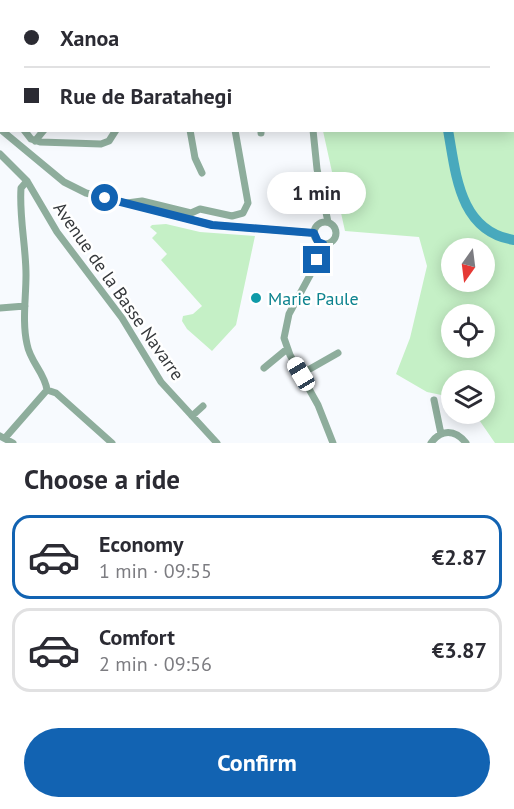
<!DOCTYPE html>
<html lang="en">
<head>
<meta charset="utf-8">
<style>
  :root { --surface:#fff; --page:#f7f7f7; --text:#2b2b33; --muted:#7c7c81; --line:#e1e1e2; --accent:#1263b2 }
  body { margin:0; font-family:"PT Sans",sans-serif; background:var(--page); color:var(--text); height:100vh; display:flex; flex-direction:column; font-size:22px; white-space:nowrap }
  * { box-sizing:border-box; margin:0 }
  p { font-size:20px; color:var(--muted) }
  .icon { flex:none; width:33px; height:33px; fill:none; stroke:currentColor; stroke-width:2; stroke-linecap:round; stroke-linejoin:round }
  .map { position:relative; height:443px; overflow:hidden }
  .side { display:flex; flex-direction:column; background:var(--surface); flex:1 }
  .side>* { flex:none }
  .top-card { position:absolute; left:0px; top:0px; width:514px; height:132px; box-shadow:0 3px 15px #0003; display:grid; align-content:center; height:132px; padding:0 24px; background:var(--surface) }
  .needle { width:39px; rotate:194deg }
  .fabs { position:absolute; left:441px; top:238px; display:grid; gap:12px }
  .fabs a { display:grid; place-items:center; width:54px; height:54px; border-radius:50%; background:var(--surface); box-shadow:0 3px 15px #0003; font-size:30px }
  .end { position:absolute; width:27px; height:27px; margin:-14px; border:8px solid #1263b2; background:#fff; box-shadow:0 0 0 3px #fff }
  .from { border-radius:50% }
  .bubble { position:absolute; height:42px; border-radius:21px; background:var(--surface); box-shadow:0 3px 15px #0003; font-size:20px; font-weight:700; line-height:42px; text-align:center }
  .car { position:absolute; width:18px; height:36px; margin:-18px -9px; border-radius:8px; box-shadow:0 0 4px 2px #0007; background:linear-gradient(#fff 24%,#345 0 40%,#fff 0 76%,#345 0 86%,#fff 0) }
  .top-card b { display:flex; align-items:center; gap:21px; height:57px; font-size:22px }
  .top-card b+b { border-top:2px solid var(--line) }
  .top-card i { width:15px; height:15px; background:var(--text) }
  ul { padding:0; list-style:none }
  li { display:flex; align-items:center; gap:18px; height:84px; margin:0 12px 9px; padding:0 12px; border:3px solid var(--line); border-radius:18px }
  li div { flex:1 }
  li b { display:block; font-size:22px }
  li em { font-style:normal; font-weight:700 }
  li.selected { border-color:var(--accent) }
  li>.icon { width:54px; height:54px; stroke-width:1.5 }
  h2 { padding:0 24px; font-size:27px; line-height:72px }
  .button { display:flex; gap:12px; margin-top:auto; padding:12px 24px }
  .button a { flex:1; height:69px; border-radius:36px; background:var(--accent); color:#fff; font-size:24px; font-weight:700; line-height:69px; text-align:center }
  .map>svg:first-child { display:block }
</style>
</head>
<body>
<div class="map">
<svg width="514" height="443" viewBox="0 0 514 443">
  <rect width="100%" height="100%" fill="#f7fafe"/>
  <path fill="#c5f0c6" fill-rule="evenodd" d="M 286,0 L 514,0 L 514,443 L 495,443 L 475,414 L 484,414 L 484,381 L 452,381 L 451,397 L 427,392 L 396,374 L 410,338 L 427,266 L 419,237 L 345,231 L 323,131 L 513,130 L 513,2 ZM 452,249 L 484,249 L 484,282 L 452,282 ZM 452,315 L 484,315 L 484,348 L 452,348 Z
    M 166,224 L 200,232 L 255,236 L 236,325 L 212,351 L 187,329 L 182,321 L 183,316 L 193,314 L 202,306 L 161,260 L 167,254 L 152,238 L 157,233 L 150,227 L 152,225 Z"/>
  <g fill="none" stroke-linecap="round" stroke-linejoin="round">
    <path stroke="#48a9bd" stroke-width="1.5" d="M 346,0 L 347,2
      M 367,0 L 368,2"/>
    <path stroke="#48a9bd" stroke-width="10" d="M 428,0 L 428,2
      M 448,130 C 456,174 459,231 514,240"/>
    <path stroke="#8ead9c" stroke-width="7" d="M 142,0 L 142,2
      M 197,0 L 198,2
      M 152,2 L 154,0
      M 281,2 L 281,0
      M 0,129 L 64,182 L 86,193 L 212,225 L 314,233
      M 24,130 L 31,139 L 40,142 L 101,144 L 109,141 L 116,130
      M 190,130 L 195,158 L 202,173
      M 261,130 L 261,133
      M 313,130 L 317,169 L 328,222
      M 35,141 L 44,130
      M 0,154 L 27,181 L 57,232 L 122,318 L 161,382 L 217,443
      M 27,181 L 21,188 C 19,217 26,246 26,275 C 26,298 22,322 27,344 C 30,362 45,373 47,390 L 56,393 L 112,443
      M 127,203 L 142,201 L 191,213 L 200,209 L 232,216 L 243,213 L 248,203 L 235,130
      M314 233a11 11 0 1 1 22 0a11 11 0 1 1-22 0Z
      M 323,244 L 322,253 L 289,314 L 284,338 L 290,355 L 318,405 L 333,443
      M 0,308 L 25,306
      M 264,368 L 287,349
      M 301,374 L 338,353
      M 434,400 L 441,434
      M 192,416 L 203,406
      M 0,436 L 13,443
      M 5,438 L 47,390
      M 431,443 C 441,429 455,429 466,443"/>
    <path stroke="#306d4f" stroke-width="9" d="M 23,0 L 23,2
      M 0,65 L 2,65
      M 0,72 L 2,74
      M 0,102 L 2,100"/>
  </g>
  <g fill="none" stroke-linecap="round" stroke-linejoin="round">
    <path stroke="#1263b2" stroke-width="8" d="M 105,198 L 212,225 L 314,233 L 318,242 L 323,244 L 317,260"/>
  </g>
  <circle fill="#0f9aa8" stroke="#fff" stroke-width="2" cx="256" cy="298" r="6"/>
  <g text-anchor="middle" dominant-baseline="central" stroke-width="5" stroke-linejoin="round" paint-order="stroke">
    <g font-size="18" fill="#35383b" stroke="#fff">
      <text transform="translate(119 291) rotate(55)">Avenue de la Basse Navarre</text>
    </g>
    <g font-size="18" fill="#0d838f" stroke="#fff" text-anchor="start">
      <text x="268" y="298">Marie Paule</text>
    </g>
  </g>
</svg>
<div class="fabs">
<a><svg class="needle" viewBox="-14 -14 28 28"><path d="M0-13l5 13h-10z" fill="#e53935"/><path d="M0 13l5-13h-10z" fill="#7c7c81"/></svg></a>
<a><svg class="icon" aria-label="locate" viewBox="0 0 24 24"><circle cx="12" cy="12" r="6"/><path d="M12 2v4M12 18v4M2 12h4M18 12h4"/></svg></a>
<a><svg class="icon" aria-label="layers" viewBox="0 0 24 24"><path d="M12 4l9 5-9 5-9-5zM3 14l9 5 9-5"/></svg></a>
</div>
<i class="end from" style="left:105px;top:198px"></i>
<i class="end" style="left:317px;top:260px"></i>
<div class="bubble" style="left:267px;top:172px;width:99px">1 min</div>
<i class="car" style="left:301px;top:374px;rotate:329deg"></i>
<div class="top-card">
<b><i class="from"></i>Xanoa</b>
<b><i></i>Rue de Baratahegi</b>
</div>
</div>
<section class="side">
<h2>Choose a ride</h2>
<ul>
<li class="selected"><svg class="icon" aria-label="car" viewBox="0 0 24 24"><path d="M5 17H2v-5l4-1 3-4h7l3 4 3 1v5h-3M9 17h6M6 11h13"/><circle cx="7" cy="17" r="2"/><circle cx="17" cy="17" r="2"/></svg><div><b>Economy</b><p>1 min · 09:55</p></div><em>€2.87</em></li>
<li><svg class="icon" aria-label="car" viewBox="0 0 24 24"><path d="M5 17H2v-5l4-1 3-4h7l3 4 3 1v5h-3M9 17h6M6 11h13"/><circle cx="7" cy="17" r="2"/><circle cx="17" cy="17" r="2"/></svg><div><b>Comfort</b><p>2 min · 09:56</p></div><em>€3.87</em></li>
</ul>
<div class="button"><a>Confirm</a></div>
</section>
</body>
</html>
